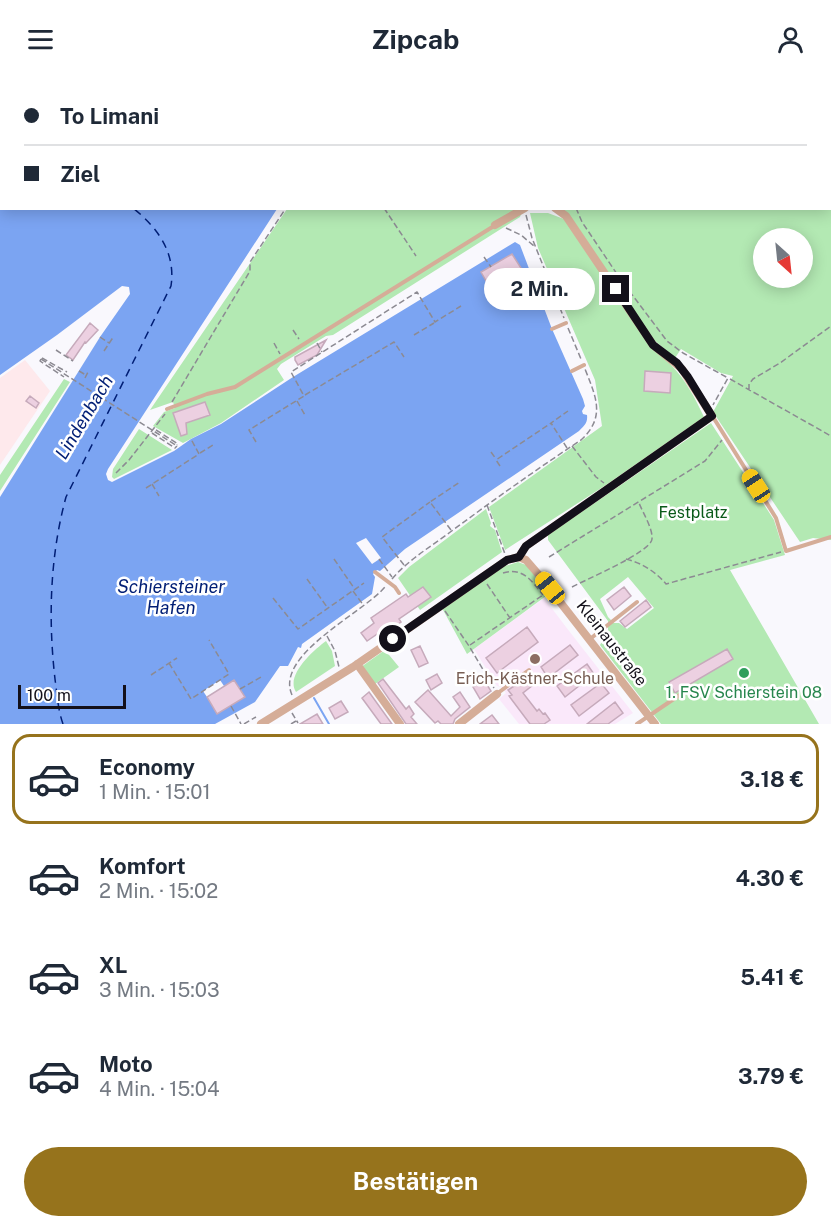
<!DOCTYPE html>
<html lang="de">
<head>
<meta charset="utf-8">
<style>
  :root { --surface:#fff; --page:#f2f2f3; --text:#1f2937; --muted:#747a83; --line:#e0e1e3; --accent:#96731c }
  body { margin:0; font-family:"Public Sans",sans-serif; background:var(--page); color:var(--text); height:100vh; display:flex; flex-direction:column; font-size:22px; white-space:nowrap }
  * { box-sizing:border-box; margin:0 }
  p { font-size:20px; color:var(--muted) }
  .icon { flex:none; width:33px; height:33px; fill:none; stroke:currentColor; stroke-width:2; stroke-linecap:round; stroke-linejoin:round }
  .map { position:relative; height:646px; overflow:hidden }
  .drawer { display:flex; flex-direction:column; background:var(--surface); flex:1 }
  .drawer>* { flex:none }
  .guide { position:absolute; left:0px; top:0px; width:831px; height:132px; box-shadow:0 3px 15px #0003; display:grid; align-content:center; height:132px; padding:0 24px; background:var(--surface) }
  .needle { width:39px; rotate:153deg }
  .fabs { position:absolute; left:753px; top:150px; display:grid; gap:12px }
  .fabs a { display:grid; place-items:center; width:60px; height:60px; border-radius:50%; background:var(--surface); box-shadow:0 3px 15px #0003; font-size:30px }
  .scale { position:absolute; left:18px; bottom:15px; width:108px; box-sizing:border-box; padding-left:6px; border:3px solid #13101a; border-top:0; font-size:16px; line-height:21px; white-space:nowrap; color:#13101a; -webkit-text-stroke:4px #fff; paint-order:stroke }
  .end { position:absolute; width:27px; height:27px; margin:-14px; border:8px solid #13101a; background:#fff; box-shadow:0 0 0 3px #fff }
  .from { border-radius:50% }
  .bubble { position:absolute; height:42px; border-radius:21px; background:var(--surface); box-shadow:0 3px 15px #0003; font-size:20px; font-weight:700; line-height:42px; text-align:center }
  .car { position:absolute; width:18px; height:36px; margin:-18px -9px; border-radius:8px; box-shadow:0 0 4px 2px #0007; background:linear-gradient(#f5c518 24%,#345 0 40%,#f5c518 0 76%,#345 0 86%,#f5c518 0) }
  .guide b { display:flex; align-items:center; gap:21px; height:57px; font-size:22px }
  .guide b+b { border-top:2px solid var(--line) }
  .guide i { width:15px; height:15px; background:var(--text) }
  ul { padding:10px 0 0; list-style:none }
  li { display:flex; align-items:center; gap:18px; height:90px; margin:0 12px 9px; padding:0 12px; border:3px solid transparent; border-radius:18px }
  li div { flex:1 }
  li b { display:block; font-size:22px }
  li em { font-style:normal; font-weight:700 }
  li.active { border-color:var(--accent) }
  li>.icon { width:54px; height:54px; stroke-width:1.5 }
  .primary-button { display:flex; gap:12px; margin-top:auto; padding:12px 24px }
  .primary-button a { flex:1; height:69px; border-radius:36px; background:var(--accent); color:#fff; font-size:24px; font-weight:700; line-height:69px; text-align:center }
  header { display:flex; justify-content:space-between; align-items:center; height:78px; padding:0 24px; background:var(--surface); font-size:27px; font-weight:700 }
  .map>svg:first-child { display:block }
</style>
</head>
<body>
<header><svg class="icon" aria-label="menu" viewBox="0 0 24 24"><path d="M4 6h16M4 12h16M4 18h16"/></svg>Zipcab<svg class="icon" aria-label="person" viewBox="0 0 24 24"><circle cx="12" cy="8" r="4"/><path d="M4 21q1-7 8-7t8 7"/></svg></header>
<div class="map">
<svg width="831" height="646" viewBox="0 0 831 646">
  <rect width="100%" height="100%" fill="#f9f8fd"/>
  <path fill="#fee9ec" d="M 25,282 L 50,313 L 0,387 L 0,300 Z"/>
  <path fill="#fae8fa" d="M 544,520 L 566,549 L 633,635 L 615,646 L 519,646 L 499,621 L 506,615 L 501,609 L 497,608 L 474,571 Z"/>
  <path fill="#b3e9b3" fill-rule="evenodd" d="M 447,0 L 688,0 L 445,1 Z
    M 733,0 L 831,0 L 831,462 L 813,460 L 800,464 L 713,334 L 733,298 L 721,295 L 681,271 L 675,280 L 654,262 L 560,131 L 830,130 L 830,2 L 731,1 ZM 764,160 L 802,160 L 802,200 L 764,200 Z
    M 287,131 L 523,131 L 520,139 L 333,257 L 326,258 L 281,286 L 277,291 L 284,302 L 221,345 L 183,365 L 153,348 L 164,334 L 175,330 L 173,324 L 150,332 Z
    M 530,135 L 548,135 L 564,141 L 670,286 C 686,302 695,320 704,339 L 606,407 L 505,472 L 489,429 L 602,348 L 595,302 L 538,170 Z
    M 64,301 L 70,304 L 0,413 L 0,397 Z
    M 711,345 L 774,442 L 785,477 L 730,492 L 819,646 L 661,646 L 600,567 L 608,552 L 608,543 L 548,462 L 548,457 ZM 628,499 L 654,530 L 627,551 L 619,545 L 614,545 L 608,539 L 600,521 Z
    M 139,351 L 172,372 L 114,401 L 112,399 L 113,391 Z
    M 486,431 L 491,445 L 490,448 L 495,452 L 502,474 L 420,532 L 398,500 L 409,489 Z
    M 518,484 L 526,487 L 547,512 L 544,515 L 546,518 L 467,576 L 442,530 L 502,489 Z
    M 326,563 L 332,573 L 335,588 L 296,614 C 285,597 314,572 326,563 Z
    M 385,572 L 399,589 L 375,606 L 361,589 Z"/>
  <path fill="#7ba4f2" d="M 0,0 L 427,0 L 2,2 L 2,130 L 277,131 L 108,391 L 106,396 L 108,402 L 112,404 L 174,373 L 191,361 L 221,346 L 293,299 L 515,164 L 520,167 L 552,251 L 583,321 L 585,328 L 582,333 L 583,336 L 587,337 C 588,345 584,348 579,353 L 405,471 L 380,493 L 377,492 L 373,496 L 375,499 L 372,516 L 302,566 L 301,570 L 298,569 L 288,588 L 280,588 L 255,624 L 215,646 L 0,646 L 0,419 L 100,259 L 130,216 L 129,209 L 122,208 L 57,257 L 0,297 Z"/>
  <path fill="#f9f8fd" d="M 366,460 L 381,480 L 372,486 L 356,465 Z
    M 220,602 L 224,608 L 207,619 L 203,613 Z"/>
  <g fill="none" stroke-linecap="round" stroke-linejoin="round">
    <path stroke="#7ba4f2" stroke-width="2" d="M 314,620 L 329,646"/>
    <path stroke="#001e75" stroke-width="1.5" stroke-dasharray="8 6" stroke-linecap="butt" d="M 83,2 L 85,0
      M 0,63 L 2,62
      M 0,104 L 2,104
      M 63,646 C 58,632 57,616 55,601 C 48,540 50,478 66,419 L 171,208 C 176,175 158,150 133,130"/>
  </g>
  <path fill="#ecd0e1" stroke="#c6aabb" stroke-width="1.5" d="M 512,176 L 521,190 L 489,208 L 481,194 Z
    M 90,245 L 98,252 L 86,265 L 85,264 L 73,282 L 66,277 Z
    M 326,262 L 317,277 L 298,287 L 295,282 L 295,279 Z
    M 645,293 L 671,295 L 670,315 L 644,313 Z
    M 30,318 L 39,325 L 36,330 L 26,323 Z
    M 205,324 L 210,337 L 186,345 L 187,356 L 181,358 L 173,335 Z
    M 423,509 L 431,519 L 399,541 L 401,544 L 388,553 L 386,550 L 367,563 L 361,555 L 374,545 L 371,540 L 406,516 L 408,519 Z
    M 624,509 L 631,518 L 614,532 L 607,522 Z
    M 646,522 L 651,529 L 625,549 L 620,543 Z
    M 527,549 L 538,564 L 497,595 L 486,580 Z
    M 570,567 L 578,577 L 548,600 L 541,589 Z
    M 420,568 L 428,585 L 419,589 L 411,572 Z
    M 727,571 L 733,581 L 675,615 L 669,604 Z
    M 587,586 L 594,596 L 565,619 L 557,608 Z
    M 437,596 L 442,605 L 431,612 L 426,602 Z
    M 531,597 L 537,604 L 523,615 L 537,633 L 539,631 L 543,636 L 545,635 L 550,642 L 544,646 L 530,646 L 509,618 L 512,617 L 508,612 Z
    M 383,601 L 406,631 L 409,628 L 414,636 L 411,639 L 417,646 L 406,646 L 378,605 Z
    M 234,602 L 245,619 L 217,636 L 207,619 Z
    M 484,602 L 491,613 L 480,621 L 473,609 Z
    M 601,605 L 609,615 L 579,638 L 571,627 Z
    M 428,612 L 451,638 L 460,629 L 453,619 L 460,614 L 470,629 L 455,641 L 453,646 L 441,646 L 438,643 L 435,645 L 415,624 Z
    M 369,614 L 392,646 L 381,646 L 362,620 Z
    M 341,623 L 348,634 L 335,641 L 329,630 Z
    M 615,624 L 623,635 L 608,646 L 587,646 Z
    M 317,636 L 323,646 L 300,646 Z
    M 492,637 L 499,646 L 480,646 Z"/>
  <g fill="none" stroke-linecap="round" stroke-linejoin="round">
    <path stroke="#8c8a92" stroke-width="1.5" stroke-dasharray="6 3" stroke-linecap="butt" d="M 476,0 L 477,2
      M 665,0 L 666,2
      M 441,2 L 443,0
      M 608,2 L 611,0
      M 698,2 L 700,0
      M 724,2 L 727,0
      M 824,2 L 824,0
      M 830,47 L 831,51
      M 384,130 L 416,178
      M 576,130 L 582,144 L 621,202 L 667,263 L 683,275 L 728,300 L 713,327
      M 526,137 L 532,160 L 564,240
      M 506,150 L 521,157 L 534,168
      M 484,179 L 491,189
      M 568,250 L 581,281
      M 293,252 L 299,261
      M 414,257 L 434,245
      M 100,259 L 109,265
      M 274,265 L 280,276
      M 317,265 L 322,274
      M 56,272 L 73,283
      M 104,273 L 114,258
      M 42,280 L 67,294
      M 41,281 L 40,283 L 64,299
      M 79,293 L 86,297
      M 85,300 L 88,294
      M 730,301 L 831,358
      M 749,312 L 749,306 L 753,301 L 780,285 L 831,248
      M 305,317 L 394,264 L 404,279
      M 297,323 L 305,337
      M 172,324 L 250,193 L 250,184 L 286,130
      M 156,352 L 178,366 L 177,367
      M 152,355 L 175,370 L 177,368
      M 256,364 L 249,352 L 304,318 L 291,294 L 417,214 L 435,244 L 461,228
      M 572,368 L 596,399 L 604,405
      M 567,370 L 551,345 L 568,333
      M 491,374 L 496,381
      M 200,375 L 213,367
      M 500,388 L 496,382 L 551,345
      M 116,395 L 129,382 L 165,336
      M 152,406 L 159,418
      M 146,410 L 199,376 L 191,361
      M 487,427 L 505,476
      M 451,452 L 430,424 L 460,404
      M 549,479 L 705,383 L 722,362
      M 334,481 L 354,510
      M 379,481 L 392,499
      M 626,481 C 642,485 656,494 666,506 L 781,474
      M 404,487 L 382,459 L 430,424
      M 503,495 C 523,489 532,503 543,517
      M 307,501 L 327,529
      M 392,501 C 409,481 432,468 453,452 C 495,421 537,391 581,362 C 606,339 596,319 585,291
      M 487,506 L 510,540
      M 572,509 C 585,502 651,474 652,461 C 653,451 643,435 639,425
      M 353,513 L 364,528
      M 273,520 L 298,551 L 364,505
      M 445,533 L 469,568 L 494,610
      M 327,558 L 335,573 L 339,589
      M 470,567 L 543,517
      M 169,585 L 191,621 L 229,596 L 209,562
      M 151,597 L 177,580
      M 240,611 L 263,598
      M 292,617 C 274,577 363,535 385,509
      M 231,628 L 241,646
      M 292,635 L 298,645
      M 244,646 L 256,639
      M 291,646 L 296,643"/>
    <path stroke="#d5ad98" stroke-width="4" d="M 552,251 L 566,245
      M 572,293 L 584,287
      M 167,331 L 207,316 L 235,309 L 494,148
      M 713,339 L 776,440 L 786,473 L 831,459
      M 375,494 L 395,509 L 399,515
      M 590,561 L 637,524
      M 498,615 L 529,592
      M 637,646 L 690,610"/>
    <path stroke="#d5ad98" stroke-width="8" d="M 495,147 L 525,130
      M 519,479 L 526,468 L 712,338 L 682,291 L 653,267 L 566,138 L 555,130
      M 519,479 L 526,482 L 539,497 L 655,646
      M 357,586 L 400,646
      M 261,646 L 353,589 L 507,482 L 519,479
      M 459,646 L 497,616"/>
    <path stroke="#8c8a92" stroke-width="1.5" stroke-dasharray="6 3" stroke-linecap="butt" d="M 41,281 L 177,368"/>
  </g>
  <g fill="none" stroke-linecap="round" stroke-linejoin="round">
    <path stroke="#13101a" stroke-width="8" d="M 393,561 L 507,482 L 519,479 L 526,468 L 712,338 L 688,299 L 677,285 L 653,267 L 616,211"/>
  </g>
  <circle fill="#8d6e63" stroke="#fff" stroke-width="2" cx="535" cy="581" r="6"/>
  <circle fill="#2e9e5b" stroke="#fff" stroke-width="2" cx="744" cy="595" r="6"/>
  <g text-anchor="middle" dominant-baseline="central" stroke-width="5" stroke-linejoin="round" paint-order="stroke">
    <g font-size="16" fill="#0a5a19" stroke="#fff">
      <text x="693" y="434">Festplatz</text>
    </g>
    <g font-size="16" fill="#13101a" stroke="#fff">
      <text transform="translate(612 565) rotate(52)">Kleinaustraße</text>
    </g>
    <g font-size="16" fill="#785e54" stroke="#fff">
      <text x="535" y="600">Erich-Kästner-Schule</text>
    </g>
    <g font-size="16" fill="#27864d" stroke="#fff">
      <text x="744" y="614">1. FSV Schierstein 08</text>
    </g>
    <g font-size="18" font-style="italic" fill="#001e75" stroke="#fff">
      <text transform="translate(84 339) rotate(-59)">Lindenbach</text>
      <text x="171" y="508">Schiersteiner<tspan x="171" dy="21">Hafen</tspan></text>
    </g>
  </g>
</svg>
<div class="fabs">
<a><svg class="needle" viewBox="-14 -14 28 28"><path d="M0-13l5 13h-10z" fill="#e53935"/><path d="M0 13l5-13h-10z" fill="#747a83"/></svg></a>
</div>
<div class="scale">100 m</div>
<i class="end from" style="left:393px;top:561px"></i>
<i class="end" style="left:616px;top:211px"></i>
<div class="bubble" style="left:484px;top:190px;width:111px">2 Min.</div>
<i class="car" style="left:756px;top:408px;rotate:327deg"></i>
<i class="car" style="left:550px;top:510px;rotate:321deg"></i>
<div class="guide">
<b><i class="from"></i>To Limani</b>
<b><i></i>Ziel</b>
</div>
</div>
<section class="drawer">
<ul>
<li class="active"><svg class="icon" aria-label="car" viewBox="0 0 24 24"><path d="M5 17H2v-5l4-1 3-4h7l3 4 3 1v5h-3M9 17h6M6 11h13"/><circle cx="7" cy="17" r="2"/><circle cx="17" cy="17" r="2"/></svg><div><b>Economy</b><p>1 Min. · 15:01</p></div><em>3.18 €</em></li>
<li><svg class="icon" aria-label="car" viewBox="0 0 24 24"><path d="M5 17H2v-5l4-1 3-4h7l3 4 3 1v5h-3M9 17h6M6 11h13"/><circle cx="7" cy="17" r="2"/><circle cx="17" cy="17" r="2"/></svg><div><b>Komfort</b><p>2 Min. · 15:02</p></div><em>4.30 €</em></li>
<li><svg class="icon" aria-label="car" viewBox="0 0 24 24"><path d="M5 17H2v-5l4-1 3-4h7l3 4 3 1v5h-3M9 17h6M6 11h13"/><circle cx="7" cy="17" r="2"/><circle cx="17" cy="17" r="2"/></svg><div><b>XL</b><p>3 Min. · 15:03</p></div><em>5.41 €</em></li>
<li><svg class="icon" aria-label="car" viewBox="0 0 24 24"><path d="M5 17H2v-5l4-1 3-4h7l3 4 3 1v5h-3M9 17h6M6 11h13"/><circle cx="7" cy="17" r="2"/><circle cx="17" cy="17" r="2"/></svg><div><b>Moto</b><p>4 Min. · 15:04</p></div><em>3.79 €</em></li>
</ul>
<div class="primary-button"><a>Bestätigen</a></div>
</section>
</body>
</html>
